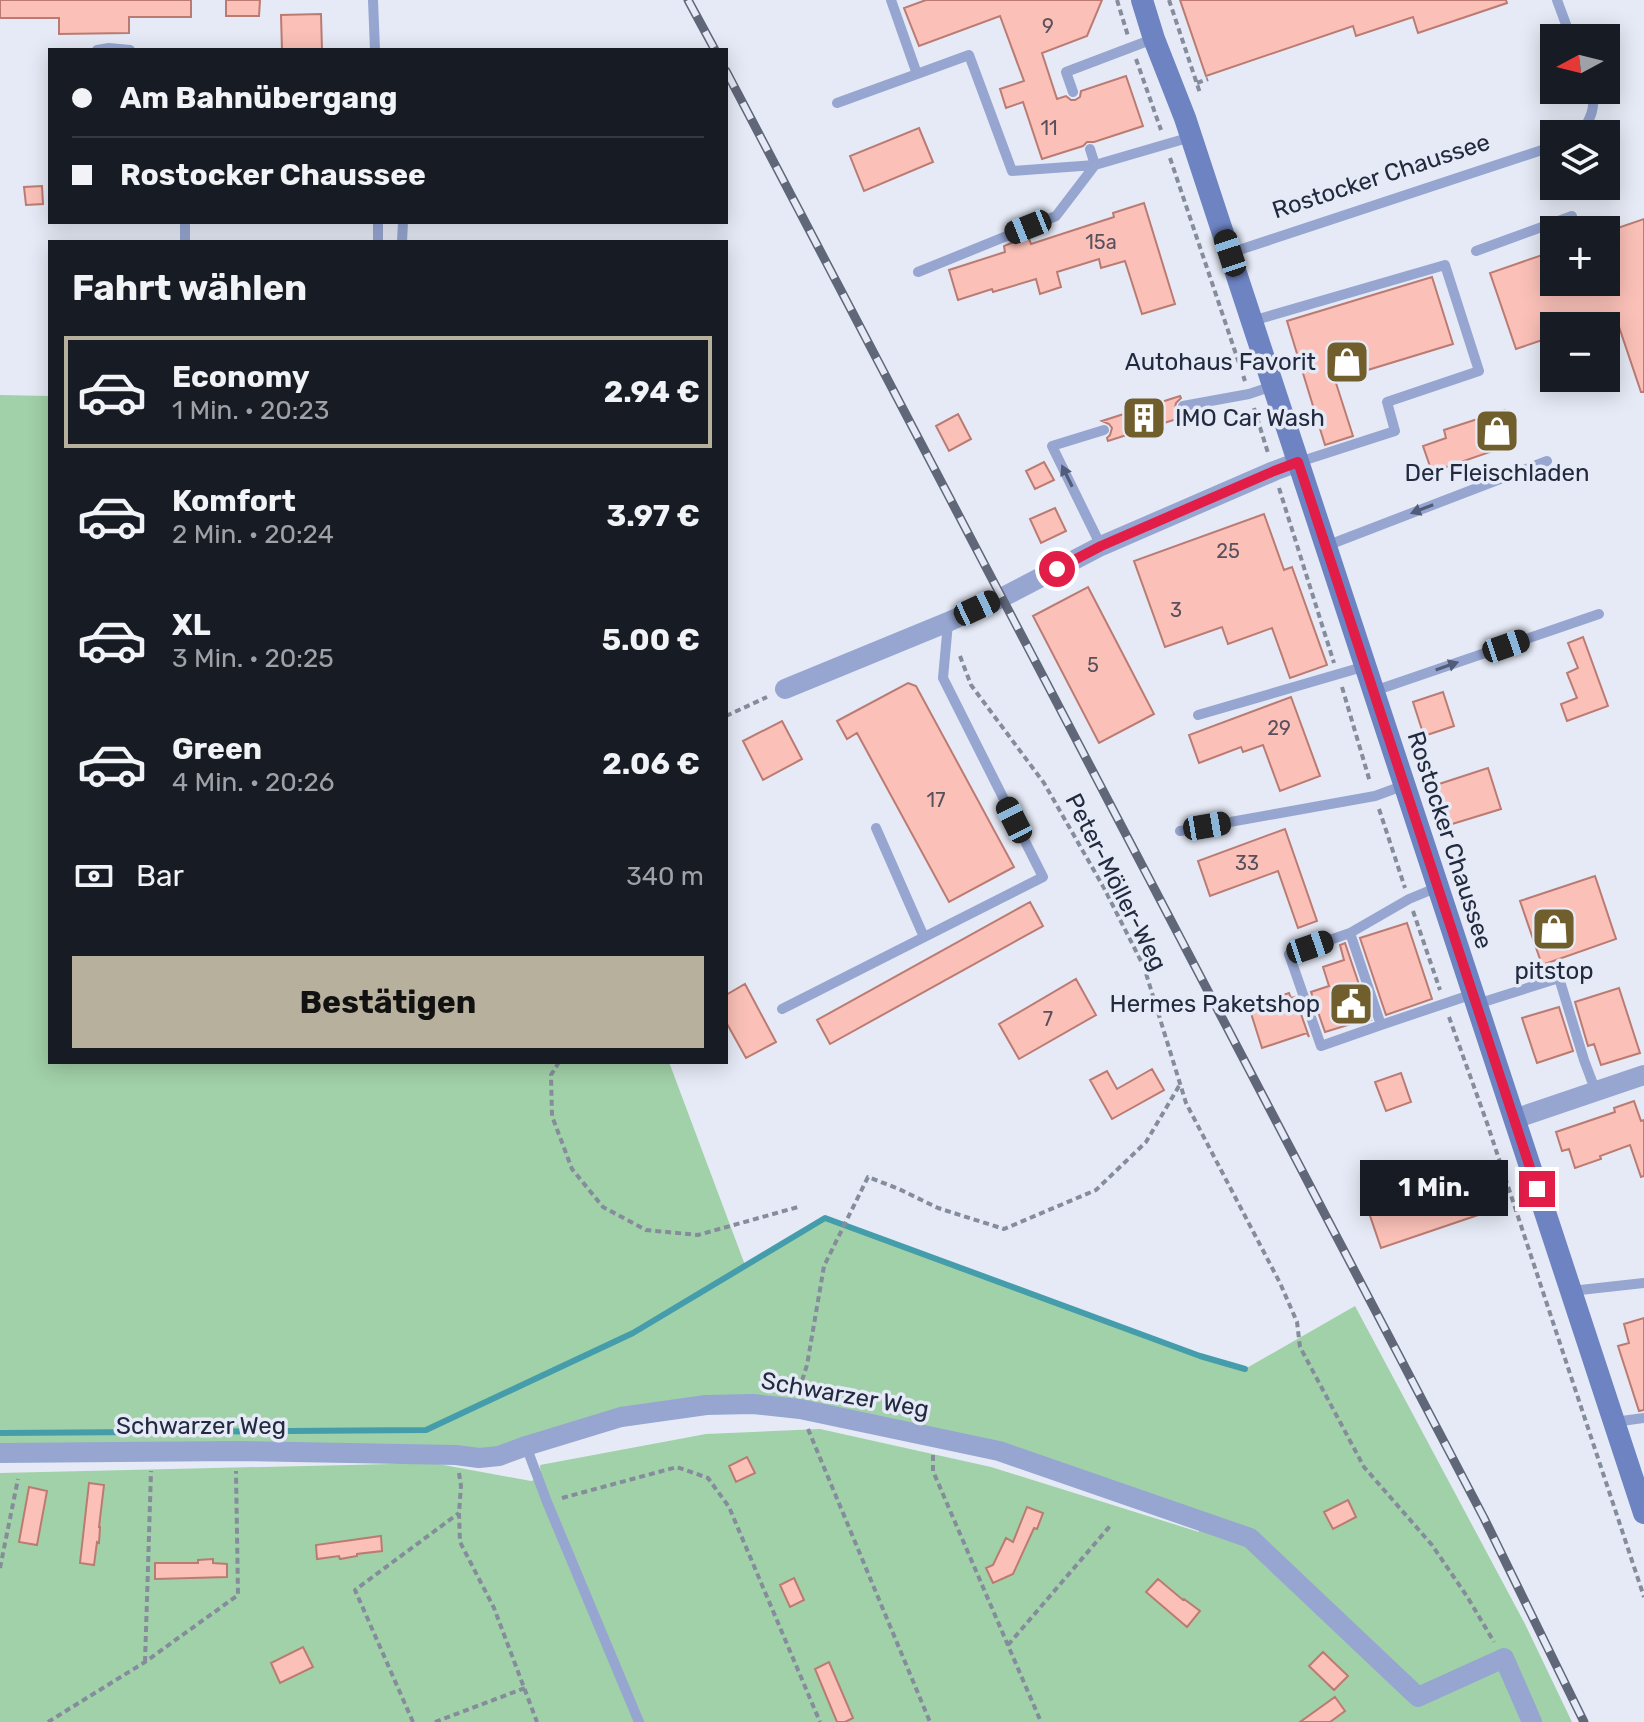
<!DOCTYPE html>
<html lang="de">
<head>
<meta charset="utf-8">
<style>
  :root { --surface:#171b24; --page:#20242c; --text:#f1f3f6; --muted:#9ea1a6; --line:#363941; --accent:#b7b09c }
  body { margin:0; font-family:Rubik,sans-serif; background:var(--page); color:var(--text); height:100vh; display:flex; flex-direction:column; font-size:30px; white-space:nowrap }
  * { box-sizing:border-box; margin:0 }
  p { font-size:26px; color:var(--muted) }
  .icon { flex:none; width:44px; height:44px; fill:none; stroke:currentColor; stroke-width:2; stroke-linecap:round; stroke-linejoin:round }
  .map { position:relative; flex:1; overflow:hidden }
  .details { position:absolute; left:48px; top:240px; width:680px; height:824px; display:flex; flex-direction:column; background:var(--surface); border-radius:0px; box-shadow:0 4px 20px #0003 }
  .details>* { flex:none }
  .top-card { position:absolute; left:48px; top:48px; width:680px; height:176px; border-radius:0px; box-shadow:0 4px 20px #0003; display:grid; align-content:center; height:176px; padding:0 24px; background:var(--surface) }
  .needle { width:52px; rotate:263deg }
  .controls { position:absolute; left:1540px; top:24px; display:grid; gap:16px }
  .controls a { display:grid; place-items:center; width:80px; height:80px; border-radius:0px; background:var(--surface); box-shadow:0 4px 20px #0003; font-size:40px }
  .end { position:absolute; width:36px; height:36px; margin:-18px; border:10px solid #e11d48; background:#fff; box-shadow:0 0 0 4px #fff }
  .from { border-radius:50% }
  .bubble { position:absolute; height:56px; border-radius:0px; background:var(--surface); box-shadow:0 4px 20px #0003; font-size:26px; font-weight:700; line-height:56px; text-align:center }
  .car { position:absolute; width:24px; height:48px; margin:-24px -12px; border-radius:10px; box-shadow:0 0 6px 2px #0007; background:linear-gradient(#222 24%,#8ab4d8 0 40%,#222 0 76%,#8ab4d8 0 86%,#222 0) }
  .top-card b { display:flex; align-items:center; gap:28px; height:76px; font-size:30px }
  .top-card b+b { border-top:2px solid var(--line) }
  .top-card i { width:20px; height:20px; background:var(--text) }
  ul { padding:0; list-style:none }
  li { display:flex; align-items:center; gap:24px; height:112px; margin:0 16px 12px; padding:0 8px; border:4px solid transparent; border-radius:0px }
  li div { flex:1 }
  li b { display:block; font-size:30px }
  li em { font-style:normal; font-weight:700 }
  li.current { border-color:var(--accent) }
  li>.icon { width:72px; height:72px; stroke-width:1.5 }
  h2 { padding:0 24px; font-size:36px; line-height:96px }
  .pay { display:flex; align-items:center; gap:20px; height:88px; padding:0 24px; font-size:30px }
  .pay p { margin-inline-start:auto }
  .action { display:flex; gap:16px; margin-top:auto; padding:16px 24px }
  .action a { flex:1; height:92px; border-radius:0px; background:var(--accent); color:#111; font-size:32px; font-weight:700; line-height:92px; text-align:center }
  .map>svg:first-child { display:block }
</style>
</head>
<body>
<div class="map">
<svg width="1644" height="1722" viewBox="0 0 1644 1722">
  <rect width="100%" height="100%" fill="#e5eaf6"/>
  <path fill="#a1d1a8" d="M 0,395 L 50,396 L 50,1062 L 669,1062 L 745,1265 L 825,1218 L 1200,1356 L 1245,1369 L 1355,1306 L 1525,1624 L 1572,1722 L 0,1722 L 0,1473 L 433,1463 L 531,1481 L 541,1478 L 540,1465 L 706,1434 L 820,1429 L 991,1467 L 1199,1532 L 1199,1510 L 800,1409 L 706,1405 L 499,1456 L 0,1453 Z"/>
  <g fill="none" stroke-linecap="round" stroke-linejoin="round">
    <path stroke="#459dab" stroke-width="6" d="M 0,1433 L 426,1430 L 633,1333 L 825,1218 L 1200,1356 L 1245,1369"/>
  </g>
  <path fill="#fbc1b8" stroke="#bb7b72" stroke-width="2" d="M 0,0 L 191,0 L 191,17 L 129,17 L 129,33 L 59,34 L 59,18 L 0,18 Z
    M 226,0 L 260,0 L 259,16 L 226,16 Z
    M 926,0 L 1102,0 L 1087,36 L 1042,53 L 1057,99 L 1066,96 L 1071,100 L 1075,100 L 1080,97 L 1081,91 L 1126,76 L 1143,126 L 1094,142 L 1087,142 L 1083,146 L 1042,159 L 1023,102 L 1006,108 L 1000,89 L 1024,81 L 1000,16 L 919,46 L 904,8 Z
    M 1180,0 L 1506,0 L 1507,3 L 1418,33 L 1413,17 L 1356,36 L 1353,26 L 1206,76 Z
    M 321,14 L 322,50 L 282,50 L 281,15 Z
    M 919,128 L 933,162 L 864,191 L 850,156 Z
    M 42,186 L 43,204 L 26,205 L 24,187 Z
    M 1144,203 L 1175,304 L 1142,314 L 1125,261 L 1101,268 L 1099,259 L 1057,272 L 1061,287 L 1040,294 L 1036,279 L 993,292 L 992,289 L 958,300 L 949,270 L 1005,252 L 1004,246 L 1028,236 L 1031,244 L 1114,217 L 1113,213 Z
    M 1644,219 L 1644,392 L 1641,392 L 1615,315 L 1582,326 L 1554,326 L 1554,336 L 1516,349 L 1490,273 L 1554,251 L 1554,282 L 1606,282 L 1606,232 Z
    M 1432,277 L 1453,344 L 1335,380 L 1353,436 L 1325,445 L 1287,321 Z
    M 1180,396 L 1181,398 L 1176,403 L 1175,408 L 1180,413 L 1186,414 L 1186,416 L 1108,441 L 1107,438 L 1110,435 L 1112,428 L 1109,424 L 1102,421 Z
    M 1505,410 L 1516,443 L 1432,472 L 1423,446 L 1446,438 L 1444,430 Z
    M 958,414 L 971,439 L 949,451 L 936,426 Z
    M 1044,462 L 1054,480 L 1035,489 L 1026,471 Z
    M 1055,508 L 1066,531 L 1041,543 L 1030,519 Z
    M 1264,514 L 1284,570 L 1292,567 L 1327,665 L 1290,678 L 1272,628 L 1228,644 L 1222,627 L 1165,647 L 1134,561 Z
    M 1088,587 L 1154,714 L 1099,743 L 1033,616 Z
    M 1583,637 L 1608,706 L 1567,721 L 1561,704 L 1577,698 L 1567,673 L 1578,668 L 1568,643 Z
    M 908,683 L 916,686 L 1014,867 L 949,902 L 857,733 L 847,739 L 837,721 Z
    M 1443,692 L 1454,726 L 1424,736 L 1413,702 Z
    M 1291,697 L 1320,776 L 1280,791 L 1263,745 L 1243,752 L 1241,747 L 1199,763 L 1189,735 Z
    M 782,721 L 802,759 L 763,780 L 743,741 Z
    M 1488,768 L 1501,809 L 1449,825 L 1436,785 Z
    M 1285,829 L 1317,921 L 1298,928 L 1278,871 L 1210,896 L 1198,861 Z
    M 1595,876 L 1616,939 L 1542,965 L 1520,901 Z
    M 1030,902 L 1043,926 L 830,1044 L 817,1020 Z
    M 1407,923 L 1432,999 L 1386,1015 L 1360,938 Z
    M 1345,943 L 1371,1020 L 1364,1022 L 1364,1020 L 1325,1032 L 1311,992 L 1329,986 L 1323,967 L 1344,960 L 1340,945 Z
    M 1076,979 L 1096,1015 L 1019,1059 L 999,1024 Z
    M 745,984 L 776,1042 L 746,1058 L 726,1022 L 726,995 Z
    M 1619,988 L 1640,1053 L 1601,1065 L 1594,1044 L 1588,1046 L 1575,1002 Z
    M 1289,993 L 1291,998 L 1295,997 L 1309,1037 L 1307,1033 L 1262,1048 L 1249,1007 Z
    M 1559,1007 L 1573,1051 L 1537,1063 L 1522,1018 Z
    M 1152,1069 L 1164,1090 L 1112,1119 L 1090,1080 L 1107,1071 L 1117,1089 Z
    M 1401,1073 L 1411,1102 L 1386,1111 L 1375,1082 Z
    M 1634,1101 L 1641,1121 L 1644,1120 L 1644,1176 L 1641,1177 L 1630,1145 L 1600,1156 L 1601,1159 L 1575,1168 L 1569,1149 L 1562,1151 L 1556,1132 L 1615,1112 L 1614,1108 Z
    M 1466,1166 L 1481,1214 L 1381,1248 L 1365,1201 Z
    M 1644,1318 L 1644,1410 L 1639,1411 L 1618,1346 L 1629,1343 L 1624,1324 Z
    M 747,1457 L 755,1473 L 736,1482 L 729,1466 Z
    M 89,1483 L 104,1485 L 99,1527 L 100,1527 L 99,1543 L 97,1542 L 94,1565 L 80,1563 Z
    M 29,1487 L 47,1491 L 37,1545 L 19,1542 Z
    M 1348,1500 L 1356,1517 L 1333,1529 L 1324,1512 Z
    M 1027,1507 L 1043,1513 L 1037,1529 L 1034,1528 L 1013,1574 L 993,1583 L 986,1568 L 993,1565 L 1006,1538 L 1013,1542 Z
    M 381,1536 L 382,1551 L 357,1554 L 357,1556 L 340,1559 L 339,1556 L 317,1559 L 316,1545 Z
    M 213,1559 L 213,1563 L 227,1564 L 227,1577 L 155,1579 L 155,1563 L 198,1563 L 198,1560 Z
    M 794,1578 L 804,1600 L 790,1607 L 780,1585 Z
    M 1158,1579 L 1183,1600 L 1184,1599 L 1200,1611 L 1187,1627 L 1146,1592 Z
    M 303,1647 L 313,1667 L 280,1683 L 271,1663 Z
    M 1323,1652 L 1348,1676 L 1334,1690 L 1309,1666 Z
    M 829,1662 L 853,1718 L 845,1722 L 837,1722 L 815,1669 Z
    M 1335,1697 L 1345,1711 L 1330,1722 L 1300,1722 Z"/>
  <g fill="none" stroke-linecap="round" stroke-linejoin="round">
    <path stroke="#858c9c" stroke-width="4" stroke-dasharray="6 4" stroke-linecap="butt" d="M 1117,0 L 1128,36
      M 1169,0 L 1200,93
      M 1136,59 L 1161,130
      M 1197,83 L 1208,79
      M 1170,158 L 1245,381
      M 1254,408 L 1268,453
      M 1279,488 L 1334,663
      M 960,656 L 971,685 L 1044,783 L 1104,888 L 1144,967 L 1186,1103 L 1280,1283 L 1297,1322 L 1300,1347 L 1364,1467 L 1432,1545 L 1468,1598 L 1494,1642
      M 1342,687 L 1370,782
      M 726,716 L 767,697
      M 1379,809 L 1405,888
      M 1413,911 L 1440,990
      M 1449,1017 L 1487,1123 L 1644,1597
      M 559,1062 L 551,1075 L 552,1116 L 572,1169 L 603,1207 L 646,1230 L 698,1235 L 798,1207
      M 799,1390 L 807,1365 L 824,1266 L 868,1177 L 899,1189 L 938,1208 L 1004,1229 L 1096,1190 L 1146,1142 L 1179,1086
      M 808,1429 L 930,1722
      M 933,1455 L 933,1471 L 1041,1722
      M 459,1473 L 461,1486 L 459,1513 L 460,1542 L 494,1608 L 537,1722
      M 562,1498 L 677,1467 L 708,1478 L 729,1507 L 820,1722
      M 0,1568 L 18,1479
      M 1008,1645 L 1110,1526
      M 145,1662 L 151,1471
      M 48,1722 L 145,1662 L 238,1595 L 236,1471
      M 413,1722 L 355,1590 L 459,1513
      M 435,1722 L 525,1688"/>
    <path stroke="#96a6d1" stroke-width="10" d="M 373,0 L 375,50
      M 891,0 L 917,74 L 969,55 L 1012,171 L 1095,165 L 1056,216 L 918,272
      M 1557,0 L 1571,38
      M 97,50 L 109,48 L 130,50
      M 1073,92 L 1066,72 L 1153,39
      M 837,103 L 917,74
      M 1581,134 C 1590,119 1597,107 1591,90
      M 1090,149 L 1095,165 L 1191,137
      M 185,222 L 185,242
      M 378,242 L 378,222
      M 402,242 L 403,222
      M 1476,251 L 1572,216
      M 1230,253 L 1554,146
      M 1252,321 L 1445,265 L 1479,371 L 1387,402 L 1395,431 L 1299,462
      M 1183,406 L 1249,394 L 1273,386
      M 1101,546 L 1052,446 L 1104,430
      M 1326,546 L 1547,461
      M 1374,691 L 1599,614
      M 1198,715 L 1366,666
      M 876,828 L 924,937
      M 1180,831 L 1375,796 L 1405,785
      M 1438,887 L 1409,899 L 1350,933 L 1381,1025 L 1473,994
      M 1350,933 L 1289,954 L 1321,1046 L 1381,1025
      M 1477,1004 L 1559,978 L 1584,1060 L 1596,1092
      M 782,1009 L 1043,877 L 943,678 L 948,623
      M 1571,1291 L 1644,1283
      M 1614,1422 L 1644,1418
      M 526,1446 L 547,1502 L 639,1722"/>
    <path stroke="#96a6d1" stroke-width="20" d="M 785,689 L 948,622 L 1001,598 L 1101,546 L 1274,471 L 1298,462
      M 1514,1119 L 1644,1075
      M 0,1453 L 236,1451 L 456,1455 L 479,1458 L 499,1456 L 526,1446 L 621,1417 L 706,1405 L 753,1404 L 800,1409 L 999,1451 L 1250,1538 L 1418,1697 L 1504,1658 L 1532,1722"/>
    <path stroke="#6d83c2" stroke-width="22" d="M 1142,0 L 1154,39 L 1185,118 L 1644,1513"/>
    <g stroke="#606779" stroke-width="9">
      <path id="rail" d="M 688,0 L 715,50
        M 726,71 L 1484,1518 L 1584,1722"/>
    </g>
    <use href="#rail" stroke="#e5eaf6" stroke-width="6" stroke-dasharray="18" stroke-linecap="butt"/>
  </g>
  <defs><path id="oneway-solid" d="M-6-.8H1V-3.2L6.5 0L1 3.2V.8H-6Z" transform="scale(2)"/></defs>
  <g fill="#505c79">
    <use href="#oneway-solid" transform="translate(1067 476) rotate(-116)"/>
    <use href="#oneway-solid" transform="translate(1422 509) rotate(159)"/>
    <use href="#oneway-solid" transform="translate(1447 666) rotate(-19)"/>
  </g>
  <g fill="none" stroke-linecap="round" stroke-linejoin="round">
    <path stroke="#e11d48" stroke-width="10" d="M 1057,569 L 1101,546 L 1274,471 L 1298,462 L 1537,1189"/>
  </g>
  <defs>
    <g id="shop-square" transform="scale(2.3)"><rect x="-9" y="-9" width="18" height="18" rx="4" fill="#715e2d" stroke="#e5eaf6"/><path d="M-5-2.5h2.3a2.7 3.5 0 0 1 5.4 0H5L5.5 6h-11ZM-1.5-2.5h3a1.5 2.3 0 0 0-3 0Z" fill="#fff"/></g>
    <g id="building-square" transform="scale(2.3)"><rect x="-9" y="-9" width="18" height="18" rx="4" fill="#715e2d" stroke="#e5eaf6"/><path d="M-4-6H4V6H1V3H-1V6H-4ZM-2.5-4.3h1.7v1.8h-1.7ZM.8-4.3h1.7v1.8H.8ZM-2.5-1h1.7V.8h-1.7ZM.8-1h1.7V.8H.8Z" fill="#fff"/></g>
    <g id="civic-square" transform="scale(2.3)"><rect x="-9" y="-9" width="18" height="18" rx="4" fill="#715e2d" stroke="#e5eaf6"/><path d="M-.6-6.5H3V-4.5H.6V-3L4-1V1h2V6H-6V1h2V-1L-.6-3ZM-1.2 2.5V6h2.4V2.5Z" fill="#fff"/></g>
  </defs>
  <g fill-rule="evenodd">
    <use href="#shop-square" x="1347" y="362"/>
    <use href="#building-square" x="1144" y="418"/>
    <use href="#shop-square" x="1497" y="431"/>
    <use href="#shop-square" x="1554" y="929"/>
    <use href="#civic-square" x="1351" y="1004"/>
  </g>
  <g text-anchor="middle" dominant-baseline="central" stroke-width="7" stroke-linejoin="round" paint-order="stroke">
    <g font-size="20" fill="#58505d">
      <text x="1048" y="26">9</text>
      <text x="1049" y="128">11</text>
      <text x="1101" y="242">15a</text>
      <text x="1228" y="551">25</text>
      <text x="1176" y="610">3</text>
      <text x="1093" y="665">5</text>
      <text x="1279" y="728">29</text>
      <text x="936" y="800">17</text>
      <text x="1247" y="863">33</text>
      <text x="1048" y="1019">7</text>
    </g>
    <g font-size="24" fill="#222a3f" stroke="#e5eaf6">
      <text transform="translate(1381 176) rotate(-18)">Rostocker Chaussee</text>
      <text transform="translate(1450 840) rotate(72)">Rostocker Chaussee</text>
      <text transform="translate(1116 882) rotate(63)">Peter-Möller-Weg</text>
      <text transform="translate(845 1395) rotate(10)">Schwarzer Weg</text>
      <text x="201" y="1426">Schwarzer Weg</text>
    </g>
    <g font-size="24" fill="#222a3f" stroke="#e5eaf6" text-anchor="end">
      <text x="1316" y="362">Autohaus Favorit</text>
      <text x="1175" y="418" text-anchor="start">IMO Car Wash</text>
      <text x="1497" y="473" text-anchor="middle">Der Fleischladen</text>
      <text x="1554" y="971" text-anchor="middle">pitstop</text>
      <text x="1320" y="1004">Hermes Paketshop</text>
    </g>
  </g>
</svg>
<div class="controls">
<a><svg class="needle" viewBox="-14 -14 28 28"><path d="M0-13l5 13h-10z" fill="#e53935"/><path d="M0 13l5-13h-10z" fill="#9ea1a6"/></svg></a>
<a><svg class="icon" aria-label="layers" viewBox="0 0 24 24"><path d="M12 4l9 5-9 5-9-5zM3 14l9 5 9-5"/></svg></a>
<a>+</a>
<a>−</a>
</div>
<i class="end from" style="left:1057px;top:569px"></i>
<i class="end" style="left:1537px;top:1189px"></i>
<div class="bubble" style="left:1360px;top:1160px;width:148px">1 Min.</div>
<i class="car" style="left:1028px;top:227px;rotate:248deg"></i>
<i class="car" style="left:1230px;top:253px;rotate:342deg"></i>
<i class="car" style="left:977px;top:608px;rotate:65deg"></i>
<i class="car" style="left:1506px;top:646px;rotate:71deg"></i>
<i class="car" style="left:1014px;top:820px;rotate:333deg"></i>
<i class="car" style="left:1207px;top:826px;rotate:80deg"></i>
<i class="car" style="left:1310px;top:947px;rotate:71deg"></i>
<div class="top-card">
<b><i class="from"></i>Am Bahnübergang</b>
<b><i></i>Rostocker Chaussee</b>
</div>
<section class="details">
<h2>Fahrt wählen</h2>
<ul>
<li class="current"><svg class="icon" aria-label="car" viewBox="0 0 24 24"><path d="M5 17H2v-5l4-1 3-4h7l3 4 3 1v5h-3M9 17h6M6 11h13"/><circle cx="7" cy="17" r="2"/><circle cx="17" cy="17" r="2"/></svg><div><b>Economy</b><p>1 Min. · 20:23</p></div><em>2.94 €</em></li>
<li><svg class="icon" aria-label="car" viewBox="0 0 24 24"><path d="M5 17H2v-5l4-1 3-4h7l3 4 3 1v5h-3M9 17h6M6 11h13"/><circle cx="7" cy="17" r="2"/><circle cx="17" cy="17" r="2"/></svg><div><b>Komfort</b><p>2 Min. · 20:24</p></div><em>3.97 €</em></li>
<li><svg class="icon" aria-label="car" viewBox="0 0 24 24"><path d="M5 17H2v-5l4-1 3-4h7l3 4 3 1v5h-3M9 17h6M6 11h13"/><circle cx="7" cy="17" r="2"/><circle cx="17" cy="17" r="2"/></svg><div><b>XL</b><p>3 Min. · 20:25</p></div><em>5.00 €</em></li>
<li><svg class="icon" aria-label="car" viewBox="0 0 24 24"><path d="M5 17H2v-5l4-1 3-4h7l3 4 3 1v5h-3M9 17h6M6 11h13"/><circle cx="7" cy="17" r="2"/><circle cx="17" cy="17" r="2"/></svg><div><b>Green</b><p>4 Min. · 20:26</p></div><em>2.06 €</em></li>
</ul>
<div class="pay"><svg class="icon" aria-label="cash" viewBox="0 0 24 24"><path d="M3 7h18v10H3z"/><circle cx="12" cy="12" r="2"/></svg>Bar<p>340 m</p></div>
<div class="action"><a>Bestätigen</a></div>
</section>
</div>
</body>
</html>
